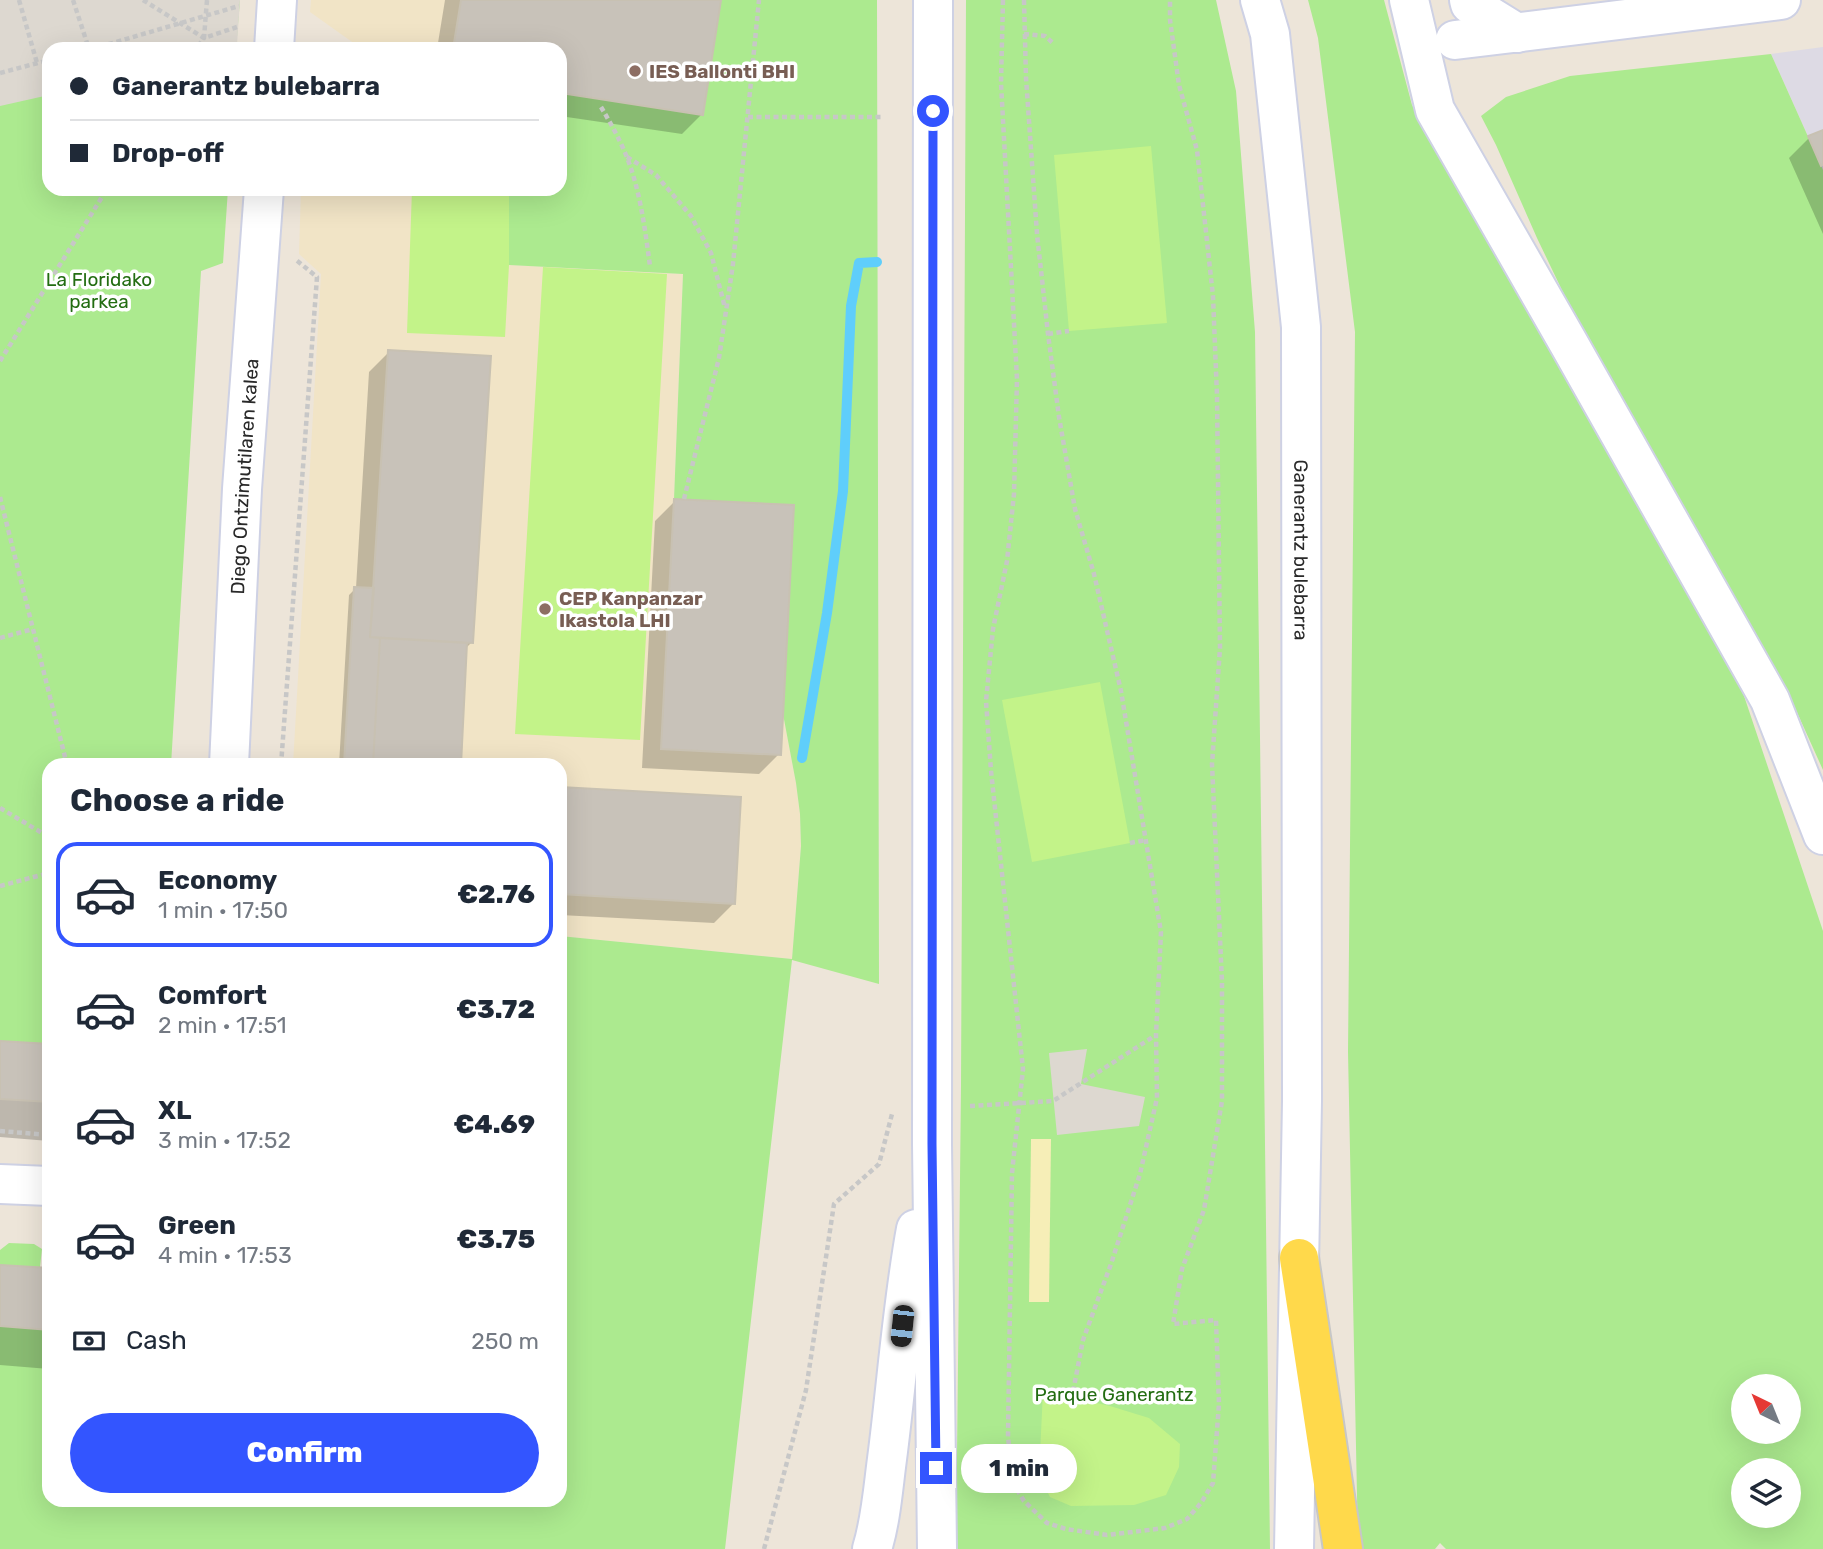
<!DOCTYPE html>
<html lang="en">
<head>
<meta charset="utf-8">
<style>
  :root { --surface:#fff; --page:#f6f6f7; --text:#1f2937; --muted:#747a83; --line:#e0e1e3; --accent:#35f }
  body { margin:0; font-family:Rubik,sans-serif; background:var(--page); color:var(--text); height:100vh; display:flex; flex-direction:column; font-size:26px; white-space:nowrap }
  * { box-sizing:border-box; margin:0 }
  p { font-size:23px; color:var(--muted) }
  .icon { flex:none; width:38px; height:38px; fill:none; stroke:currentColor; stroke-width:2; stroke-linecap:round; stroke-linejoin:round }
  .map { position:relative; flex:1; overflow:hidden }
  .sheet { position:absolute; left:42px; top:758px; width:525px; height:749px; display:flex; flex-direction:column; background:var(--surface); border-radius:21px; box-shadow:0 7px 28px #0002 }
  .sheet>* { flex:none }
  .top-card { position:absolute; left:42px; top:42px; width:525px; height:154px; border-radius:21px; box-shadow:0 7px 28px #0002; display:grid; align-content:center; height:154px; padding:0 28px; background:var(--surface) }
  .needle { width:46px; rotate:317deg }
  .fabs { position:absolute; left:1731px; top:1374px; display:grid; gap:14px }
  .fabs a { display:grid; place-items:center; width:70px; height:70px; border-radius:50%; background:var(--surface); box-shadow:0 7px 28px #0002; font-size:35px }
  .end { position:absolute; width:32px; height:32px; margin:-16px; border:9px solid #35f; background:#fff; box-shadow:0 0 0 4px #fff }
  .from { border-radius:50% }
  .bubble { position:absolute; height:49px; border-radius:24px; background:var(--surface); box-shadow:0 7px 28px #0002; font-size:23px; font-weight:800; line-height:49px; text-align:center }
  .car { position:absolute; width:21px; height:42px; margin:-21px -10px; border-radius:9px; box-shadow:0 0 5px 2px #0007; background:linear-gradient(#222 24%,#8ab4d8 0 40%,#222 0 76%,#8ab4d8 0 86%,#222 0) }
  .top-card b { display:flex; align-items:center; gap:24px; height:66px; font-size:26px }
  .top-card b+b { border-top:2px solid var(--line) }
  .top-card i { width:18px; height:18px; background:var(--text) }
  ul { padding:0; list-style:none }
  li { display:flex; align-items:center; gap:21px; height:105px; margin:0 14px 10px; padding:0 14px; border:4px solid transparent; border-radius:21px }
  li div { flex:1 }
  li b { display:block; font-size:26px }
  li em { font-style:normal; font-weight:800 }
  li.current { border-color:var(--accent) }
  li>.icon { width:63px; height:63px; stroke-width:1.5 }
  h2 { padding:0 28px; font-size:32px; line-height:84px }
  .pay { display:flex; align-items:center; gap:18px; height:77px; padding:0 28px; font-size:26px }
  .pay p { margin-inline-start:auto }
  .action { display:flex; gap:14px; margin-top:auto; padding:14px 28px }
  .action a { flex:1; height:80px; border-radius:42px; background:var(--accent); color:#fff; font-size:28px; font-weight:800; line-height:80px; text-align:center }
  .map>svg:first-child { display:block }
</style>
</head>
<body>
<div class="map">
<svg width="1823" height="1549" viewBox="0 0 1823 1549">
  <rect width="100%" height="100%" fill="#ede5d9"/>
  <path fill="#dddae4" d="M 1823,47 L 1823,170 L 1771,54 Z"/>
  <path fill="#f1e4c6" d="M 311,0 L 721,0 L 703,115 L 560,93 L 560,49 L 362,49 L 310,12 Z
    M 301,189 L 509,189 L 510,265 L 683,274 L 674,499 L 794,505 L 783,714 L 796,783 L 800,814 L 801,846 L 792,959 L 560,936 L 560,765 L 293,765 L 321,274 L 299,254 Z"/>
  <path fill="#acea8f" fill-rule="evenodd" d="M 0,0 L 240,0 L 236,49 L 49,49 L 49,189 L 228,189 L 223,263 L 201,271 L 171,765 L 49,765 L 49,1044 L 0,1041 Z
    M 721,0 L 877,0 L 879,984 L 792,960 L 725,1549 L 0,1549 L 0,1326 L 49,1330 L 49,1500 L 560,1500 L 560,936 L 792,959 L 801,846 L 800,814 L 796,783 L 783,714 L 794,506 L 674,499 L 683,274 L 509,265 L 509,189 L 560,189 L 560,93 L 703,115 Z
    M 966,0 L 1216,0 L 1236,91 L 1255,332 L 1270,1549 L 956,1549 L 961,1086 Z
    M 1308,0 L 1384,0 L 1412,105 L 1740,684 L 1823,931 L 1823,1549 L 1446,1549 L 1440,1543 L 1435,1549 L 1359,1549 L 1358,1545 L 1348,1052 L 1355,332 L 1318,38 ZM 1743,1386 L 1788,1386 L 1788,1432 L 1743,1432 ZM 1743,1470 L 1788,1470 L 1788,1516 L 1743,1516 Z
    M 1771,54 L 1823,170 L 1823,770 L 1791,699 L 1706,568 L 1617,405 L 1537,238 L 1496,145 L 1481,116 L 1506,97 L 1570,76 Z
    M 9,1243 L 34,1244 L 42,1249 L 40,1267 L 0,1265 L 0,1250 Z"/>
  <path fill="#f6eeb7" d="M 1031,1139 L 1051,1139 L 1049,1302 L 1029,1302 Z"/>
  <path fill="#c3f389" d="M 1151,146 L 1167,323 L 1069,331 L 1054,155 Z
    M 412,189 L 509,189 L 509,265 L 505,337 L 407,333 Z
    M 543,267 L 667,274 L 640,740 L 515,734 Z
    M 1100,682 L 1130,843 L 1032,862 L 1002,700 Z
    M 1043,1391 L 1110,1406 L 1149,1418 L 1180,1444 L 1179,1467 L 1166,1495 L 1134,1505 L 1071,1506 L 1050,1497 L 1039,1475 Z"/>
  <path fill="#ddd8d0" d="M 0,0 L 240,0 L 237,45 L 223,49 L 49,49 L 49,95 L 0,106 Z
    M 1087,1049 L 1081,1084 L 1145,1097 L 1139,1126 L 1057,1135 L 1049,1053 Z"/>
  <path fill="#0003" d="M 445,0 L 720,0 L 702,114 L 682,134 L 560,116 L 560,49 L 437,49 Z
    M 1823,132 L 1823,234 L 1789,158 L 1809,138 Z
    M 389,352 L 472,642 L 464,650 L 459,765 L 339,765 L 349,595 L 356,588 L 369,372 Z
    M 675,501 L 779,754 L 759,774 L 642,768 L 655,521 Z
    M 560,789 L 734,903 L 714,923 L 560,915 Z
    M 0,1043 L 49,1046 L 49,1141 L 0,1137 Z
    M 0,1267 L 49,1270 L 49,1369 L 0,1365 Z"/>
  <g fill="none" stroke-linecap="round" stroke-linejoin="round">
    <path stroke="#5fcefb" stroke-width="10" d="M 802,758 L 827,613 L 843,491 L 851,306 L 859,263 L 877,262"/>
  </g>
  <path fill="#c8c2b9" stroke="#c8c1b2" stroke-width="2" d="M 461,0 L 721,0 L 703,115 L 560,93 L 560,49 L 453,49 Z
    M 1823,130 L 1823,165 L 1821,166 L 1808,136 Z
    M 388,350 L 491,356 L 473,643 L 370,637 Z
    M 674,499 L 794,505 L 781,755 L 661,749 Z
    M 354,587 L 374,588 L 370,637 L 380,638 L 373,765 L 344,765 Z
    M 380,638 L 467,643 L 461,765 L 373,765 Z
    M 560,787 L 741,797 L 735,904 L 560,894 Z
    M 0,1041 L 49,1044 L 49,1102 L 0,1099 Z
    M 0,1265 L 49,1268 L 49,1330 L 0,1326 Z"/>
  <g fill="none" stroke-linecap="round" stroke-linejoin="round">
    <g stroke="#ced1e4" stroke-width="42">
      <g id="minor">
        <path d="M 933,0 L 932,1144 L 937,1549"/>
        <path id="s1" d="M 1260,0 L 1270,34 L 1301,327 L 1302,1101 L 1294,1549"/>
        <path d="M 1409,0 L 1435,110 L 1569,344 L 1770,700 L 1823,835"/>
        <path d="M 1469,0 L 1470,4 L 1517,33"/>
        <path d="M 1455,40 L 1781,0"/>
        <path d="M 274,49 L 277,0"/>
        <path id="s2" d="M 229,765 L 242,489 L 264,189"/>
        <path d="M 0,1184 L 49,1186"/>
        <path d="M 872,1549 C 881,1520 883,1489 887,1459 C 897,1382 902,1305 916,1229"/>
      </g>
    </g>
    <g stroke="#c7c7c7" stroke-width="42">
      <path id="major" d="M 1299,1258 L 1343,1549"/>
    </g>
    <path stroke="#c7c7c7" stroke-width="4.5" stroke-dasharray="5 3.5" stroke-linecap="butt" d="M 19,0 L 37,63
      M 73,0 L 89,49
      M 143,0 L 204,38 L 196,49
      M 207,0 L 204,38 L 237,27
      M 1003,0 L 1001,83 L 1017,379 L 1014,494 L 1007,561 L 993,629 L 986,701 L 991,771 L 1023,1069 L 1012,1173 L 1008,1437 L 1013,1483 L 1024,1501 L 1047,1523 L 1066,1529 L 1107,1535 L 1165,1528 L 1187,1519 L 1201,1503 L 1213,1483 L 1219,1404 L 1216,1320 L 1173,1324 L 1182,1269 L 1204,1210 L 1222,1101 L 1222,982 L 1212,764 L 1220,648 L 1217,396 L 1213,296 L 1197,150 L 1179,85 L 1170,20 L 1170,0
      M 1024,0 L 1026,78 L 1037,234 L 1048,334 L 1059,417 L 1075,509 L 1094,574 L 1121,691 L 1161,932 L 1156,1035 L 1157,1098 L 1140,1174 L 1111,1264 L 1083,1340 L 1072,1397
      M 1024,34 L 1045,36 L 1053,43
      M 92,49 L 239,6
      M 0,73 L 49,60
      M 601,107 C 610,122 619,138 626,155 C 640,189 645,229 650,266
      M 748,117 L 884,117
      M 627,157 L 656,175 L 691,216 L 711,253 L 725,308
      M 1048,334 L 1069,331
      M 0,361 L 107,189
      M 0,497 L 67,765
      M 684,499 L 719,358 L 733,264 L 759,0
      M 0,638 L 33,629
      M 281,765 L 317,277 L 295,259
      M 0,808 L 49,837
      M 1130,843 L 1146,840
      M 0,886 L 49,873
      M 970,1106 L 1053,1101 L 1156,1035
      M 0,1131 L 49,1135
      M 764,1549 L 806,1390 L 834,1204 L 879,1164 L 892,1114"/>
    <use href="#minor" stroke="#fff" stroke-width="38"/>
    <use href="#major" stroke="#ffd94b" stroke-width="38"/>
  </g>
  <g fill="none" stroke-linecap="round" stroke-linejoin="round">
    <path stroke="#35f" stroke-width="9" d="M 933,111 L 932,1144 L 936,1468"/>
  </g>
  <g fill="#8d6e63" stroke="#fff" stroke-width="2.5">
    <circle cx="635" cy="71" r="7"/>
    <circle cx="545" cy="609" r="7"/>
  </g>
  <g text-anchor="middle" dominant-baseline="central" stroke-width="7" stroke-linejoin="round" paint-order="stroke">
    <g font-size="19" font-weight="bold" fill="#785e54" stroke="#fff" text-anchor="start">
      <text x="649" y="71">IES Ballonti BHI</text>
      <text x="559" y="598">CEP Kanpanzar<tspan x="559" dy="22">Ikastola LHI</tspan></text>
    </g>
    <g font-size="19" fill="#236d12" stroke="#fff">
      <text x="99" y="279">La Floridako<tspan x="99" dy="22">parkea</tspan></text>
      <text x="1114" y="1394">Parque Ganerantz</text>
    </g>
    <g font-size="19" fill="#292929" stroke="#fff">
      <text stroke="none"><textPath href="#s2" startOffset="289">Diego Ontzimutilaren kalea</textPath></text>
      <text stroke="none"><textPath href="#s1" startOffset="553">Ganerantz bulebarra</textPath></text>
    </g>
  </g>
</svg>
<div class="fabs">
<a><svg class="needle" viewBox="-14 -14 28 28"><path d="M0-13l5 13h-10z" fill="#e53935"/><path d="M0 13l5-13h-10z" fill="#747a83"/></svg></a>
<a><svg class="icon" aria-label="layers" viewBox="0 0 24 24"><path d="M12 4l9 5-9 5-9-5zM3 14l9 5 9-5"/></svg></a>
</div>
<i class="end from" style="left:933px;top:111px"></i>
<i class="end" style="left:936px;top:1468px"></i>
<div class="bubble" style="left:961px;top:1444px;width:116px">1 min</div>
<i class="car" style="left:902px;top:1326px;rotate:186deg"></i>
<div class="top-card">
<b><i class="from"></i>Ganerantz bulebarra</b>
<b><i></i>Drop-off</b>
</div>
<section class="sheet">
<h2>Choose a ride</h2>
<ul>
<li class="current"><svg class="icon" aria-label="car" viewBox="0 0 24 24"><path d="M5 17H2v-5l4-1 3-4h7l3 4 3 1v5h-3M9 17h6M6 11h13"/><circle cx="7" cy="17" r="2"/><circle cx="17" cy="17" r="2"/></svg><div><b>Economy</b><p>1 min · 17:50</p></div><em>€2.76</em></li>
<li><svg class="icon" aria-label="car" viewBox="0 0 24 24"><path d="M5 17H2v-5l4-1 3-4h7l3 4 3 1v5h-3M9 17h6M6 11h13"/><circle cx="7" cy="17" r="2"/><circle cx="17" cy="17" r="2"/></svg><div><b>Comfort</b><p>2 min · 17:51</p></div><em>€3.72</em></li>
<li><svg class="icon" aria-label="car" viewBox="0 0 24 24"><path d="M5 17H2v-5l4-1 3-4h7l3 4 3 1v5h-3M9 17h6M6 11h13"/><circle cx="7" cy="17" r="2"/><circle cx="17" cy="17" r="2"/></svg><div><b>XL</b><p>3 min · 17:52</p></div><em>€4.69</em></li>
<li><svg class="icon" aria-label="car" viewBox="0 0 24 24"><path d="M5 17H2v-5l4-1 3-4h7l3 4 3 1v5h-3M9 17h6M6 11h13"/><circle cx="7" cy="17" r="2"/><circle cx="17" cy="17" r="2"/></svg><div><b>Green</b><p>4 min · 17:53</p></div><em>€3.75</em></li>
</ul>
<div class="pay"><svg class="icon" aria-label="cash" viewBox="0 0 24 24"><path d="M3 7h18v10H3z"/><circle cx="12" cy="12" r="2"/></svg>Cash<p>250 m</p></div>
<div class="action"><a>Confirm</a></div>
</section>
</div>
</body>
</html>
